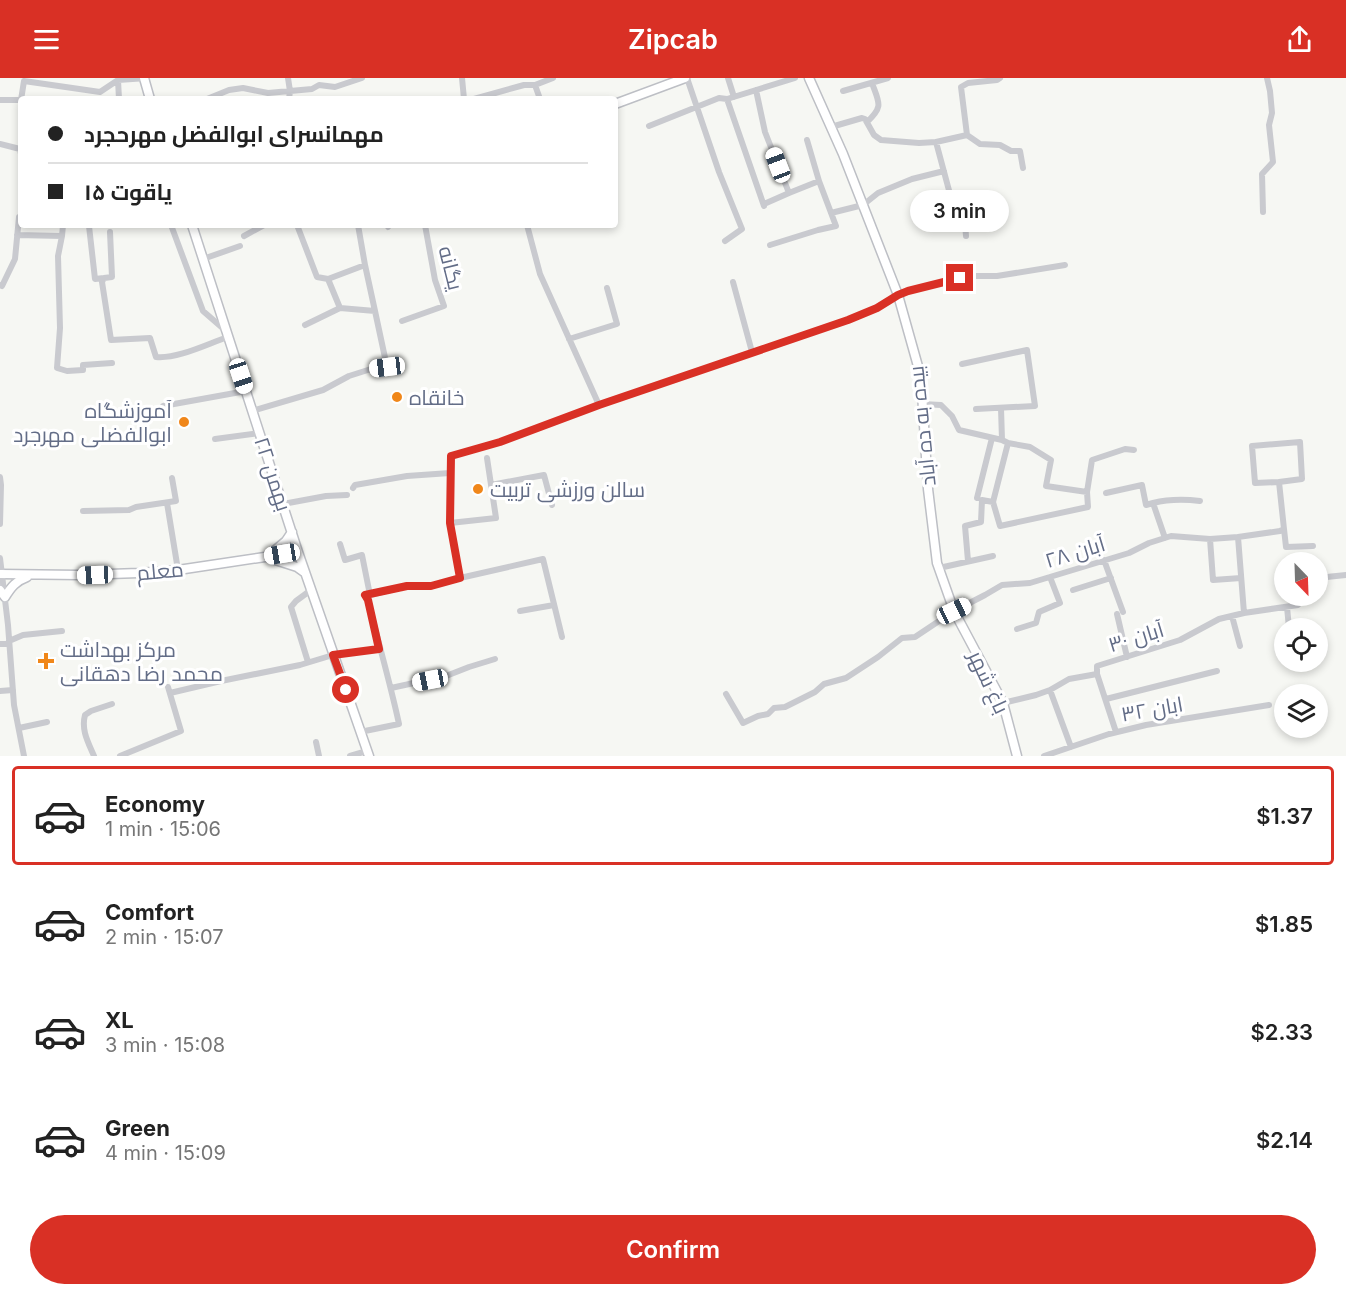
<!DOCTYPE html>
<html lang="en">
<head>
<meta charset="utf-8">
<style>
  :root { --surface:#fff; --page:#f6f6f6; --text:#222; --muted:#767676; --line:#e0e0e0; --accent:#d93025 }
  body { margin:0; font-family:Inter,Cairo,sans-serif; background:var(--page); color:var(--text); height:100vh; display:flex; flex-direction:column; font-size:22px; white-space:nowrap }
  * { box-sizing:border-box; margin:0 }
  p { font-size:20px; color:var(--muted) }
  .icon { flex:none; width:33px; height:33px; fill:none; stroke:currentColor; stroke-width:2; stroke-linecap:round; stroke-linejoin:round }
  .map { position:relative; height:678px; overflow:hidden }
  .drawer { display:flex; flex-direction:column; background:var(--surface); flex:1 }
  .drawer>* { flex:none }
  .top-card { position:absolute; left:18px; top:18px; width:600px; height:132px; border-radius:6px; box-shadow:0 3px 9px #0003; display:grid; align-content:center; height:132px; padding:0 30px; background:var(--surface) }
  .needle { width:39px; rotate:157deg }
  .buttons { position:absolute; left:1274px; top:474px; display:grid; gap:12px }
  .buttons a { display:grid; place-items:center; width:54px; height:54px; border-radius:50%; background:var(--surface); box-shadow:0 3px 9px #0003; font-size:30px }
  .end { position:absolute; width:27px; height:27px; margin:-14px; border:8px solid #d93025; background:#fff; box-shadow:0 0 0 3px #fff }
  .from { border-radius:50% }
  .bubble { position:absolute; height:42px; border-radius:21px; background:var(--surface); box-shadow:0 3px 9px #0003; font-size:20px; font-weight:600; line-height:42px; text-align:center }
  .car { position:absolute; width:18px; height:36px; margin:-18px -9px; border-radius:8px; box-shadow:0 0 4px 2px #0007; background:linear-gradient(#fff 24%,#345 0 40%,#fff 0 76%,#345 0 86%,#fff 0) }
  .top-card b { display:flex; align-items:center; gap:21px; height:57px; font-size:22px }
  .top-card b+b { border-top:2px solid var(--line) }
  .top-card i { width:15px; height:15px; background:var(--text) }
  ul { padding:10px 0 0; list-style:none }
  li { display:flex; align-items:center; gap:18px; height:99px; margin:0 12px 9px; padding:0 18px; border:3px solid transparent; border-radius:6px }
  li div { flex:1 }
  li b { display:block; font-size:22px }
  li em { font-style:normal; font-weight:600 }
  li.selected { border-color:var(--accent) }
  li>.icon { width:54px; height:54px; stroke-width:1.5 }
  .button { display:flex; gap:12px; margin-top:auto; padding:12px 30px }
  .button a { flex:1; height:69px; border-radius:36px; background:var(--accent); color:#fff; font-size:24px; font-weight:600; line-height:69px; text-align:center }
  header { display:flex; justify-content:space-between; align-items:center; height:78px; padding:0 30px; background:var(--accent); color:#fff; font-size:27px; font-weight:600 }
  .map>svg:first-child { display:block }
</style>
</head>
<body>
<header><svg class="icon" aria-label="menu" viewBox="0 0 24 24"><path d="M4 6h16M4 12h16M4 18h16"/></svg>Zipcab<svg class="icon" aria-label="share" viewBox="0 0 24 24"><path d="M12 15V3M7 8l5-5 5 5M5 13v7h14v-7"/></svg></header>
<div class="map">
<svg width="1346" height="678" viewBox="0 0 1346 678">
  <rect width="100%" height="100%" fill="#f6f7f3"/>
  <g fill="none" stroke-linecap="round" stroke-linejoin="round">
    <g stroke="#bdbfc5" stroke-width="11">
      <path id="secondary" d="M 144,0 L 150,21
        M 809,0 L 843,76 L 898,217 L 921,299 L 928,411 L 937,485 L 954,533 L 1003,625 L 1017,678
        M 615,26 L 685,0
        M 192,147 L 298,474 L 369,678
        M 267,479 L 286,463 L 292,454
        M 272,481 L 297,489 L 304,494
        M 0,496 L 80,497 L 139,495 L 178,492 L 298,474
        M 0,512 L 5,519 C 11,509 16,503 27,499"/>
    </g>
    <path stroke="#c9cacf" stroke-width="6" d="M 462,0 L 464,21
      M 687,0 L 719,94 L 742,151 L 725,163
      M 728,0 L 734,19
      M 118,2 L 119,21
      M 535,7 L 540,21
      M 756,12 L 765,54 L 789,115 L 764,126
      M 843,13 L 888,0
      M 207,21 L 229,12 L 243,10 L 268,15 L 290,13 L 288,0
      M 289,21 L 290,13 L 312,11 L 319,7 L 335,9 L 362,0
      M 474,21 L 524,7 L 535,7 L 553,0
      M 727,21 L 764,128
      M 0,22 L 21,22 L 24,3 L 100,14 L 118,2 L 147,0
      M 867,44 C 884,28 879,25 872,5
      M 649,48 L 719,20 L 727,21 L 795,0
      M 831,49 L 862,40 L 865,41 L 874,57 L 881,62 L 919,65 L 936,64 L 967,57 L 980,66 L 1000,67 L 1011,73 L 1020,73 L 1023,90
      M 967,57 L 961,9 L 968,5 L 997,2 L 1000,0
      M 936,64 L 954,131 L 964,133 L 966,158
      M 0,66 L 20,71 L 21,76
      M 789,115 L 819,103
      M 1263,134 L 1262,96 L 1273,84 L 1269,47 L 1272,35 L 1270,13 L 1267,0
      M 831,135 L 863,127 L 878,115 L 912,101 L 944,93
      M 146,147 L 164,147
      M 171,147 L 203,233 L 226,253
      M 297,147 L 317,199 L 328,201 L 365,187 L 375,233
      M 358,147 L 365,187
      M 387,147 L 388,149
      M 527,147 L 540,196 L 599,327
      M 89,148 L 95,201 L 104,200
      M 110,154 L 112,199 L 104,200 L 102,204 L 111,262 L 150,260 L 156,279 C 178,281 207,266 228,259
      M 17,157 L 62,158 L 63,147
      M 62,158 L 58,178 L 60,250 L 57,290 L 67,293 L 83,292 L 83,287 L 112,285
      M 244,158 L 264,147
      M 770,167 L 818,152 L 836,148 L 819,103 L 807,62
      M 203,181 L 240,168
      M 328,201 L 340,230
      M 733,204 L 752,274
      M 0,207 L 2,208 L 15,181 L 19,139 L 21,139
      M 402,243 L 444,228 L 435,202 L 425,147
      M 569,261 L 617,246 L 607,210
      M 962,286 L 1027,272 L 1035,328 L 976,331
      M 922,326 L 941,327 L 952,338 L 959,352 L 1002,362
      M 163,328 L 246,313
      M 252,333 L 323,312 L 349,298 L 371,291 L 387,289 L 375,233 L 340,230 L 305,247
      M 215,361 L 260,355
      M 1008,365 L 1030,369 L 1051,382 L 1046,408 L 1087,414
      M 450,395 L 451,378 L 500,364 L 599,327 L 847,242 L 877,230 L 898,217 L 908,213 L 931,207 L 960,200 L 974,198 L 997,198 L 1065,187
      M 491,407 L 544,397 L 552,427
      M 353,410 L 355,407 L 407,398 L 450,395 L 450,445
      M 1106,415 L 1142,407 L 1146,427 L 1153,425 L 1165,460
      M 977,420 L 992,360
      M 993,424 L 1000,448 L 1088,429 L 1087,414 L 1092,382 L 1125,371 L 1134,372
      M 167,425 L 178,492
      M 1153,425 C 1169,421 1184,421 1200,423
      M 283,426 L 326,418 L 347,417
      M 83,433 L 129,432 L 136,429 L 176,423 L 172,400
      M 0,446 L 1,407 L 0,399
      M 1284,451 L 1286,469 L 1313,468
      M 1238,459 L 1280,453 L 1284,451 L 1279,404 L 1302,401 L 1300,364 L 1252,368 L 1255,405 L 1279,404
      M 340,466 L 345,482 L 362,477 L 370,517 L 365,517 L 368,522 C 378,564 390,604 399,646 L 360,654
      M 0,480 L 8,547 L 14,627 L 24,678
      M 1104,482 L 1123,534
      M 968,483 L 965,448 L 981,444 L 982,422 L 993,424 L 1008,365 L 1002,362 L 1001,330
      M 939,490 L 993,478
      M 460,500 L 450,445 L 496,440 L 487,380
      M 1241,500 L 1213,502 L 1210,461 L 1238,459 L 1244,535
      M 1317,500 L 1346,497
      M 1073,512 L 1111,500
      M 370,517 L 407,508 L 431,508 L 460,500 L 543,481 L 562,559
      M 1287,529 L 1289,550
      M 520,533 L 554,527
      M 1117,536 L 1127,579
      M 1232,538 L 1240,568
      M 1017,551 L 1036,545 L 1039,534 L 1060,525 L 1050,499
      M 9,563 L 23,557 L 62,553
      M 0,566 L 9,566
      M 308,584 L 291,529 L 296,523 L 311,512
      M 1097,596 L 1116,654
      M 391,610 L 446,598 L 469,589 L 495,581
      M 1050,612 L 1071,669
      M 0,613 L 13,612
      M 170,615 L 221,603 L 300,587 L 333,577 L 379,571
      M 726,616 L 743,645 L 758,638 L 768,636 L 774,630 L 785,629 L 815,614 L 824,606 L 846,600 L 878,579 L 902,560 L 915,559 L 954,533 L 985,517 L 1002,507 L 1030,505 L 1129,475 L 1149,465 L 1171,458 L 1210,461
      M 1106,621 L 1217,593
      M 1003,625 L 1036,617 L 1050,612 L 1069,601 L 1097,596 L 1097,588 L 1180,562 L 1219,541 L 1244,535 L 1298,527 L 1297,518
      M 19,650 L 47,644
      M 316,664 L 319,678
      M 94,678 C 88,664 81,652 85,637 L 91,633 L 112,626
      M 120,678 L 181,653 L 168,609
      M 350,678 L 367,673
      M 1044,678 L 1109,656 L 1146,647 L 1269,627"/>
    <use href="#secondary" stroke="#fff" stroke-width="8"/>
  </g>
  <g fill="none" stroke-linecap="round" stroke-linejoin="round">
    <path stroke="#d93025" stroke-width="8" d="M 346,612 L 333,577 L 379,571 L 368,522 L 365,517 L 407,508 L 431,508 L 460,500 L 450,445 L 451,378 L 500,364 L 599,327 L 848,242 L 877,230 L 898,217 L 908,213 L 960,200"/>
  </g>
  <g fill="#f0871a" stroke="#fff" stroke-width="2">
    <circle cx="397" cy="319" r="6"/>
    <circle cx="184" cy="344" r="6"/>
    <circle cx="478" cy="411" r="6"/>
    <path d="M43 574h6v6h6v6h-6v6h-6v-6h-6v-6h6z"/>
  </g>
  <g text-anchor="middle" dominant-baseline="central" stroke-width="6" stroke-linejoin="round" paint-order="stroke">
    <g font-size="21" fill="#636d87" stroke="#fff">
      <text transform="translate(451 190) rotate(76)">یگانه</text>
      <text transform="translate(922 348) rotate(-96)">بیده به ده آباد</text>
      <text transform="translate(273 396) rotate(72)">۲۲ بهمن</text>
      <text transform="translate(1075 474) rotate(-17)">آبان ۲۸</text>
      <text transform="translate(160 493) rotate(-5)">معلم</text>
      <text transform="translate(1136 559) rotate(-17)">آبان ۳۰</text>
      <text transform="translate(989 604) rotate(65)">باغ شهر</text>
      <text transform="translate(1152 631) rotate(-10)">ابان ۳۲</text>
    </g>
    <g font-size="21" fill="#636d87" stroke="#fff" text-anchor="start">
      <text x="409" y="319">خانقاه</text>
      <text x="172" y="332" text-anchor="end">آموزشگاه<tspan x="172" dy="24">ابوالفضلی مهرجرد</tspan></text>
      <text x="490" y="411">سالن ورزشی تربیت</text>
      <text x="60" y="571">مرکز بهداشت<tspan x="60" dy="24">محمد رضا دهقانی</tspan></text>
    </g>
  </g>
</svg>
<div class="buttons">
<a><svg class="needle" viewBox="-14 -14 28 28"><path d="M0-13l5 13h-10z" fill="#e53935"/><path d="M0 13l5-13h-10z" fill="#767676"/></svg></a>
<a><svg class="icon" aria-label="locate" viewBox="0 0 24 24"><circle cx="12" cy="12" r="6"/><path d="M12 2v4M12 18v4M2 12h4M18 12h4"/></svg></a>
<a><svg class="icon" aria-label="layers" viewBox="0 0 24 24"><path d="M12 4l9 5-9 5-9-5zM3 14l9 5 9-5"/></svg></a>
</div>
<i class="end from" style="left:346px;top:612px"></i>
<i class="end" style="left:960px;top:200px"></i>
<div class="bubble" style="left:910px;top:112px;width:99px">3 min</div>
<i class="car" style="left:778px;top:87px;rotate:339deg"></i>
<i class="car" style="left:387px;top:289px;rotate:263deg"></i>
<i class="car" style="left:241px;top:298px;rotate:162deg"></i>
<i class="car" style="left:282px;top:476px;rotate:261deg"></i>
<i class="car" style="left:95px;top:497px;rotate:268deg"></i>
<i class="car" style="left:954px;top:533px;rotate:65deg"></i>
<i class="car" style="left:430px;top:602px;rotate:259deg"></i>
<div class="top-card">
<b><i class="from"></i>مهمانسرای ابوالفضل مهرحجرد</b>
<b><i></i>یاقوت ۱۵</b>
</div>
</div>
<section class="drawer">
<ul>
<li class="selected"><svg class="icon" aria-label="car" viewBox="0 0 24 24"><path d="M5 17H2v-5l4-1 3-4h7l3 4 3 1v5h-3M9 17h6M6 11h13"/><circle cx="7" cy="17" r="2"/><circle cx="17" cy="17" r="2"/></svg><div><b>Economy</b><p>1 min · 15:06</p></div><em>$1.37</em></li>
<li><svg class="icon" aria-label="car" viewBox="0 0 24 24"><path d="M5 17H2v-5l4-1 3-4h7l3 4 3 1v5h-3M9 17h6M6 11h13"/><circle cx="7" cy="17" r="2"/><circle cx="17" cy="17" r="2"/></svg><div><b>Comfort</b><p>2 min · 15:07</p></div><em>$1.85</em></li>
<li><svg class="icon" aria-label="car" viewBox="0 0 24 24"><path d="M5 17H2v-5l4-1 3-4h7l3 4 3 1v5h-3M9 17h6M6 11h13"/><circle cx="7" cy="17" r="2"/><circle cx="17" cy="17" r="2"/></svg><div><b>XL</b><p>3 min · 15:08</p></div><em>$2.33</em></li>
<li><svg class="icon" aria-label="car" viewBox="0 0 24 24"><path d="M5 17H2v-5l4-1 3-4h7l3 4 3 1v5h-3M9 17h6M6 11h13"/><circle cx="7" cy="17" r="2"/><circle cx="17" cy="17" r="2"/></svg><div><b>Green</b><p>4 min · 15:09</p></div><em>$2.14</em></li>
</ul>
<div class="button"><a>Confirm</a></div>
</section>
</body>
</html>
